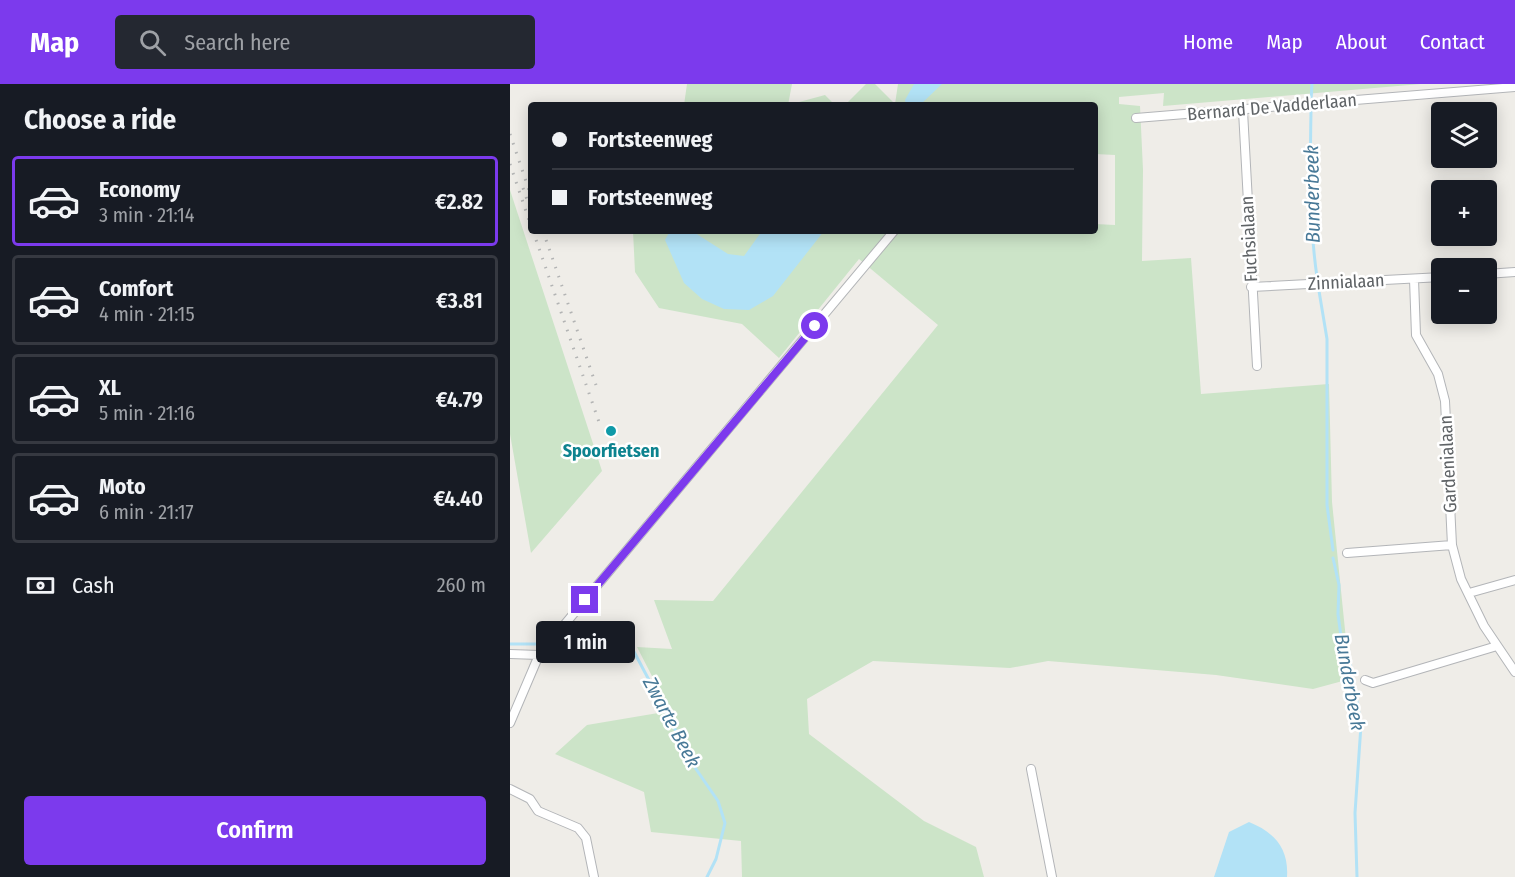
<!DOCTYPE html>
<html lang="en">
<head>
<meta charset="utf-8">
<style>
  :root { --surface:#171b24; --page:#242831; --text:#f1f3f6; --muted:#9ea1a6; --line:#363941; --accent:#7c3aed }
  body { margin:0; font-family:"Fira Sans Condensed",sans-serif; background:var(--page); color:var(--text); height:100vh; display:flex; flex-direction:column; font-size:22px; white-space:nowrap }
  * { box-sizing:border-box; margin:0 }
  p { font-size:20px; color:var(--muted) }
  .icon { flex:none; width:33px; height:33px; fill:none; stroke:currentColor; stroke-width:2; stroke-linecap:round; stroke-linejoin:round }
  .map { position:relative; flex:1; overflow:hidden }
  .sheet { display:flex; flex-direction:column; background:var(--surface); width:510px }
  .sheet>* { flex:none }
  .top-card { position:absolute; left:18px; top:18px; width:570px; height:132px; border-radius:6px; box-shadow:0 3px 15px #0003; display:grid; align-content:center; height:132px; padding:0 24px; background:var(--surface) }
  .tools { position:absolute; left:921px; top:18px; display:grid; gap:12px }
  .tools a { display:grid; place-items:center; width:66px; height:66px; border-radius:6px; background:var(--surface); box-shadow:0 3px 15px #0003; font-size:30px }
  .end { position:absolute; width:27px; height:27px; margin:-14px; border:8px solid #7c3aed; background:#fff; box-shadow:0 0 0 3px #fff }
  .from { border-radius:50% }
  .bubble { position:absolute; height:42px; border-radius:6px; background:var(--surface); box-shadow:0 3px 15px #0003; font-size:20px; font-weight:600; line-height:42px; text-align:center }
  .top-card b { display:flex; align-items:center; gap:21px; height:57px; font-size:22px }
  .top-card b+b { border-top:2px solid var(--line) }
  .top-card i { width:15px; height:15px; background:var(--text) }
  ul { padding:0; list-style:none }
  li { display:flex; align-items:center; gap:18px; height:90px; margin:0 12px 9px; padding:0 12px; border:3px solid var(--line); border-radius:6px }
  li div { flex:1 }
  li b { display:block; font-size:22px }
  li em { font-style:normal; font-weight:600 }
  li.active { border-color:var(--accent) }
  li>.icon { width:54px; height:54px; stroke-width:1.5 }
  h2 { padding:0 24px; font-size:27px; line-height:72px }
  .pay { display:flex; align-items:center; gap:15px; height:66px; padding:0 24px; font-size:22px }
  .pay p { margin-inline-start:auto }
  .button { display:flex; gap:12px; margin-top:auto; padding:12px 24px }
  .button a { flex:1; height:69px; border-radius:6px; background:var(--accent); color:#fff; font-size:24px; font-weight:600; line-height:69px; text-align:center }
  header { display:flex; align-items:center; gap:36px; box-sizing:border-box; height:84px; padding:0 30px; background:var(--accent); color:#fff }
  header strong { font-size:28px }
  nav { display:flex; gap:33px; margin-inline-start:auto; font-size:21px }
  .search { width:420px; height:54px; background:var(--page); display:flex; align-items:center; gap:15px; box-sizing:border-box; padding:0 21px; border-radius:6px; color:var(--muted); font-size:22px }
  main { display:flex; flex:1; min-height:0 }
  .map>svg:first-child { display:block }
</style>
</head>
<body>
<header>
<strong>Map</strong>
<div class="search"><svg class="icon" aria-label="search" viewBox="0 0 24 24"><circle cx="10" cy="10" r="6"/><path d="M15 15l6 6"/></svg>Search here</div>
<nav><a>Home</a><a>Map</a><a>About</a><a>Contact</a></nav>
</header>
<main>
<section class="sheet">
<h2>Choose a ride</h2>
<ul>
<li class="active"><svg class="icon" aria-label="car" viewBox="0 0 24 24"><path d="M5 17H2v-5l4-1 3-4h7l3 4 3 1v5h-3M9 17h6M6 11h13"/><circle cx="7" cy="17" r="2"/><circle cx="17" cy="17" r="2"/></svg><div><b>Economy</b><p>3 min · 21:14</p></div><em>€2.82</em></li>
<li><svg class="icon" aria-label="car" viewBox="0 0 24 24"><path d="M5 17H2v-5l4-1 3-4h7l3 4 3 1v5h-3M9 17h6M6 11h13"/><circle cx="7" cy="17" r="2"/><circle cx="17" cy="17" r="2"/></svg><div><b>Comfort</b><p>4 min · 21:15</p></div><em>€3.81</em></li>
<li><svg class="icon" aria-label="car" viewBox="0 0 24 24"><path d="M5 17H2v-5l4-1 3-4h7l3 4 3 1v5h-3M9 17h6M6 11h13"/><circle cx="7" cy="17" r="2"/><circle cx="17" cy="17" r="2"/></svg><div><b>XL</b><p>5 min · 21:16</p></div><em>€4.79</em></li>
<li><svg class="icon" aria-label="car" viewBox="0 0 24 24"><path d="M5 17H2v-5l4-1 3-4h7l3 4 3 1v5h-3M9 17h6M6 11h13"/><circle cx="7" cy="17" r="2"/><circle cx="17" cy="17" r="2"/></svg><div><b>Moto</b><p>6 min · 21:17</p></div><em>€4.40</em></li>
</ul>
<div class="pay"><svg class="icon" aria-label="cash" viewBox="0 0 24 24"><path d="M3 7h18v10H3z"/><circle cx="12" cy="12" r="2"/></svg>Cash<p>260 m</p></div>
<div class="button"><a>Confirm</a></div>
</section>
<div class="map">
<svg width="1005" height="793" viewBox="0 0 1005 793">
  <rect width="100%" height="100%" fill="#efede8"/>
  <path fill="#cce4c8" d="M 177,0 L 282,0 L 278,21 L 315,11 L 325,21 L 174,21 Z
    M 356,0 L 365,0 L 385,20 L 388,0 L 911,0 L 653,22 L 654,9 L 609,13 L 609,20 L 630,22 L 633,86 L 632,177 L 681,174 L 691,310 L 819,300 L 822,418 L 840,595 L 803,605 L 706,591 L 538,577 L 500,584 L 363,577 L 297,615 L 299,650 L 414,737 L 466,763 L 474,793 L 232,793 L 231,757 L 141,748 L 134,708 L 45,670 L 77,641 L 160,627 L 127,563 L 162,565 L 144,516 L 203,517 L 428,241 L 349,175 L 269,274 L 232,240 L 149,224 L 125,188 L 123,147 L 585,147 L 585,140 L 605,141 L 605,71 L 585,70 L 585,21 L 335,21 Z
    M 0,106 L 92,387 L 21,469 L 0,350 Z"/>
  <path fill="#b2e2f6" d="M 404,0 L 432,0 L 410,21 L 396,21 L 395,16 Z
    M 160,147 L 182,147 L 218,170 L 234,172 L 252,147 L 314,147 L 263,212 L 239,226 L 214,225 L 192,215 L 174,199 L 155,156 Z
    M 739,738 C 764,748 779,764 777,793 L 704,793 L 719,748 Z"/>
  <g fill="none" stroke-linecap="round" stroke-linejoin="round">
    <path stroke="#b2e2f6" stroke-width="3" d="M 801,17 L 802,0
      M 801,27 C 800,82 799,138 807,193
      M 809,207 L 817,255 L 817,421 L 823,466
      M 823,474 L 829,501 L 828,530 L 832,560 L 841,583 L 851,641 L 845,729 L 847,793
      M 0,560 L 34,560
      M 41,560 L 121,562 L 186,685 L 208,717 L 215,739 L 206,775 L 197,793"/>
    <g stroke="#b3b5b8" stroke-width="10">
      <path id="street" d="M 733,27 L 747,282
        M 626,34 L 1005,3
        M 976,190 L 1005,188
        M 904,195 L 906,251 L 928,290 L 935,317 L 942,461 L 951,495 L 974,542 L 1005,588
        M 741,203 L 932,193
        M 837,469 L 942,461
        M 959,509 L 1005,496
        M 0,570 L 29,571
        M 855,596 L 863,599 L 987,562
        M 0,639 L 29,571 L 384,147
        M 521,685 L 542,793
        M 0,705 L 20,715 L 28,727 L 68,744 L 76,754 L 84,793"/>
    </g>
    <use href="#street" stroke="#fff" stroke-width="8"/>
    <path stroke="#b3b4b4" stroke-width="3" stroke-dasharray="1.5 8" stroke-linecap="butt" d="M 0,50 L 21,112
      M 0,80 L 21,142
      M 13,104 L 21,127
      M 23,147 L 90,341
      M 33,147 L 86,301"/>
  </g>
  <g fill="none" stroke-linecap="round" stroke-linejoin="round">
    <path stroke="#7c3aed" stroke-width="8" d="M 75,516 L 305,242"/>
  </g>
  <circle fill="#0f9aa8" stroke="#fff" stroke-width="2" cx="101" cy="347" r="6"/>
  <g text-anchor="middle" dominant-baseline="central" stroke-width="5" stroke-linejoin="round" paint-order="stroke">
    <g font-size="18" fill="#5f6366" stroke="#fff">
      <text transform="translate(762 23) rotate(-5)">Bernard De Vadderlaan</text>
      <text transform="translate(739 155) rotate(-93)">Fuchsialaan</text>
      <text transform="translate(836 198) rotate(-3)">Zinnialaan</text>
      <text transform="translate(938 380) rotate(-93)">Gardenialaan</text>
    </g>
    <g font-size="18" font-weight="bold" fill="#0d838f" stroke="#fff">
      <text x="101" y="367">Spoorfietsen</text>
    </g>
    <g font-size="20" font-style="italic" fill="#487997" stroke="#fff">
      <text transform="translate(802 110) rotate(-91)">Bunderbeek</text>
      <text transform="translate(840 598) rotate(80)">Bunderbeek</text>
      <text transform="translate(162 638) rotate(62)">Zwarte Beek</text>
    </g>
  </g>
</svg>
<div class="tools">
<a><svg class="icon" aria-label="layers" viewBox="0 0 24 24"><path d="M12 4l9 5-9 5-9-5zM3 14l9 5 9-5"/></svg></a>
<a>+</a>
<a>−</a>
</div>
<i class="end from" style="left:305px;top:242px"></i>
<i class="end" style="left:75px;top:516px"></i>
<div class="bubble" style="left:26px;top:537px;width:99px">1 min</div>
<div class="top-card">
<b><i class="from"></i>Fortsteenweg</b>
<b><i></i>Fortsteenweg</b>
</div>
</div>
</main>
</body>
</html>
